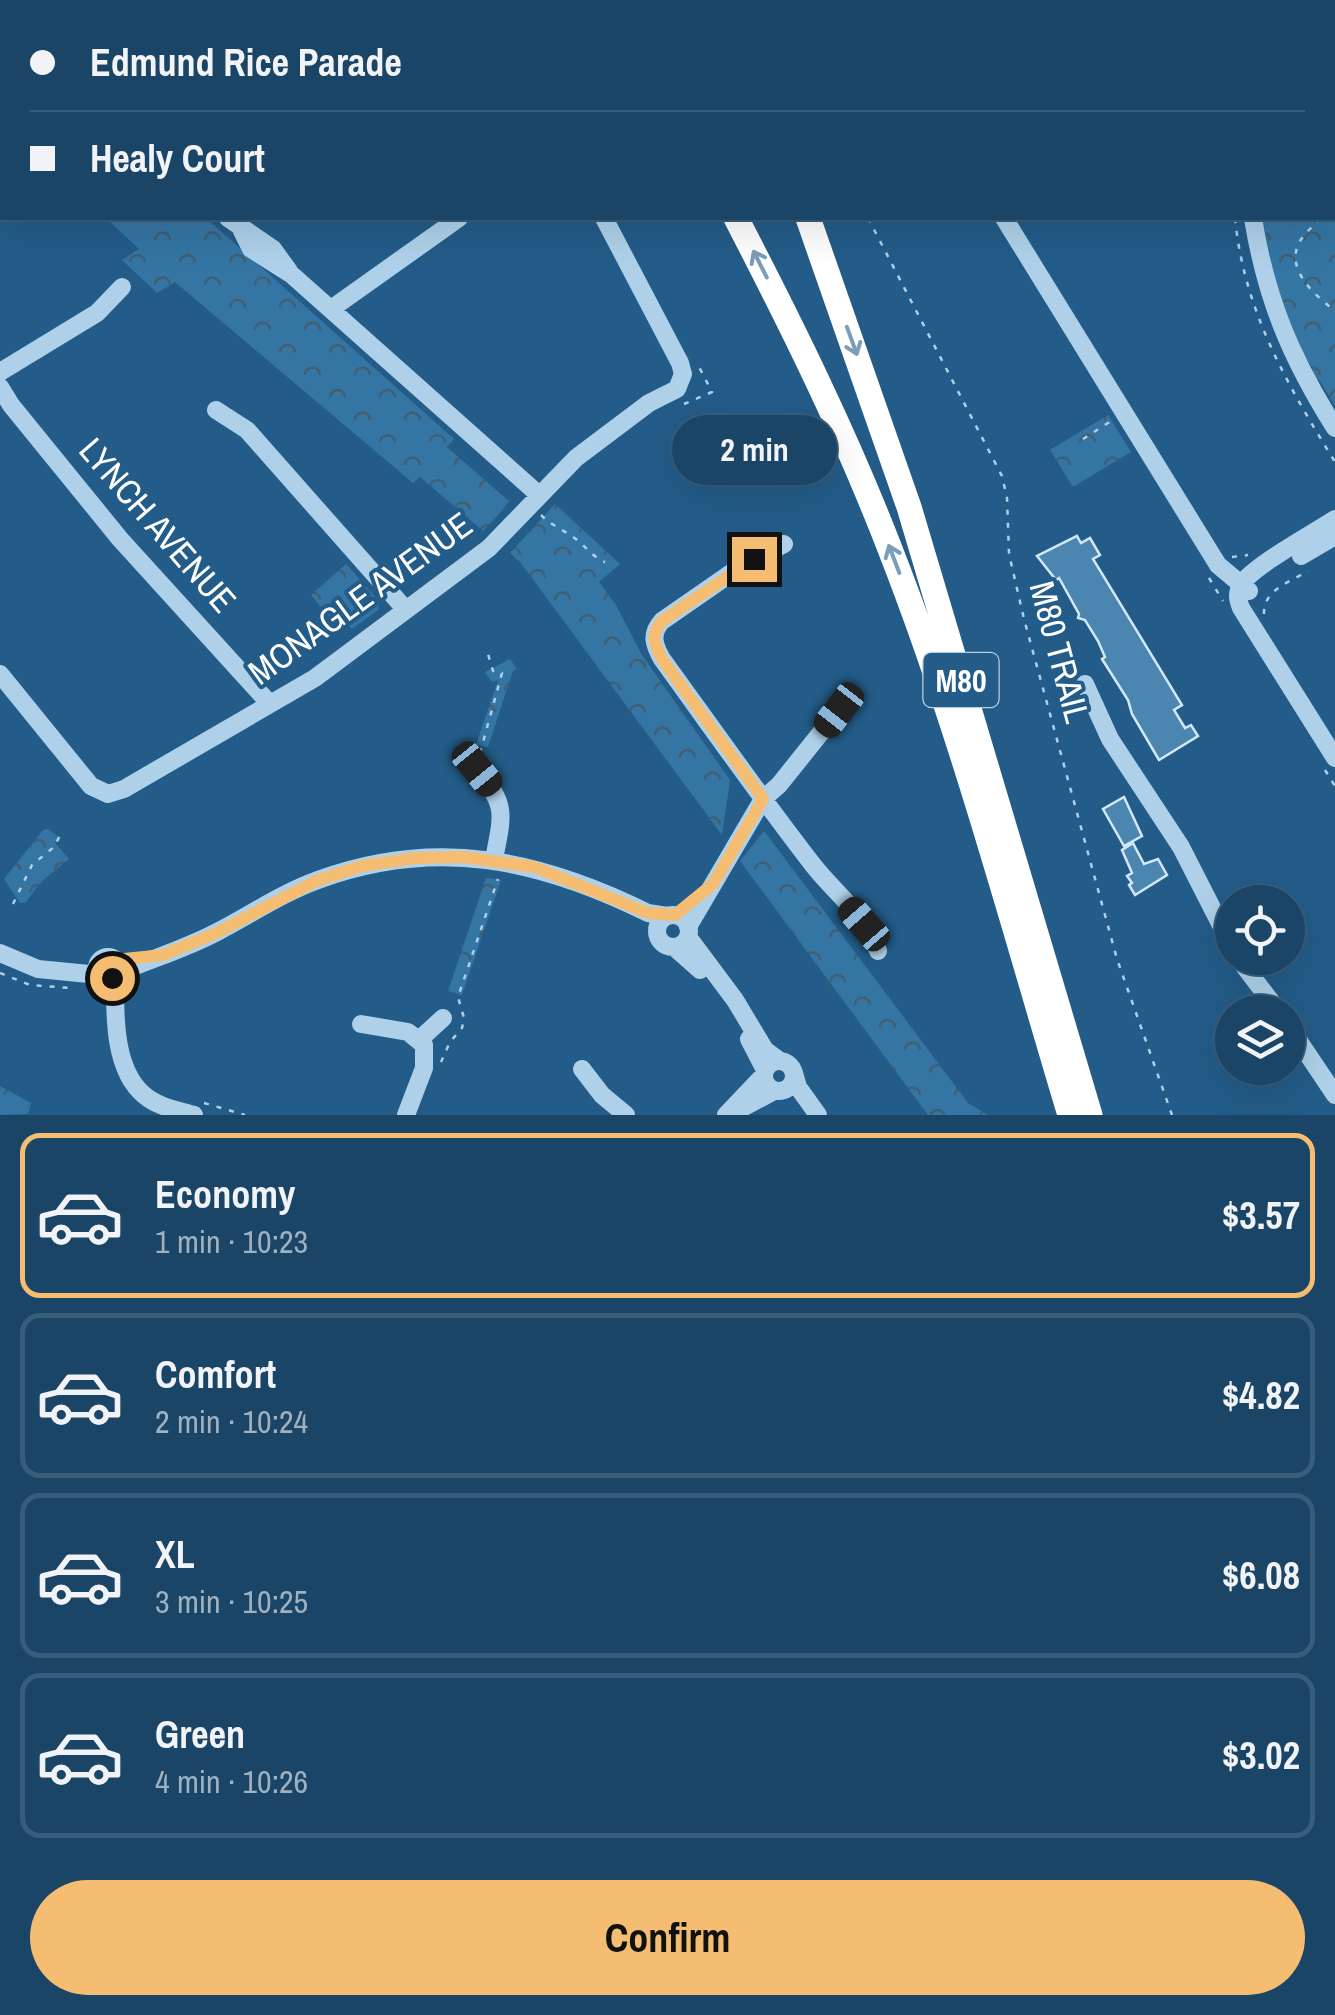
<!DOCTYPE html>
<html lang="en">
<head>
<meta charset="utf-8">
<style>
  :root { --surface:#1a4566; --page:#234c6c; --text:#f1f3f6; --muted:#9fb1bf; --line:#385d7a; --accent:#f5bd71 }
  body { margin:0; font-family:"Archivo Narrow",sans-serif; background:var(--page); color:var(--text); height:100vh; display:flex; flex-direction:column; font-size:38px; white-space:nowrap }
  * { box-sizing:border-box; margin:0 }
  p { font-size:32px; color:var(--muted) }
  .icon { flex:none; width:55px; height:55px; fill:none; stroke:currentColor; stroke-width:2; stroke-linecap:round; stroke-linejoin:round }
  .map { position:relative; height:1115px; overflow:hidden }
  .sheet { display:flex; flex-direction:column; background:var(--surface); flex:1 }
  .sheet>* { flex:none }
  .guide { position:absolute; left:0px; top:0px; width:1335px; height:220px; box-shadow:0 10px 40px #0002,0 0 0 2px var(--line); display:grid; align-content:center; height:220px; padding:0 30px; background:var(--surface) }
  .controls { position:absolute; left:1215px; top:885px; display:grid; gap:20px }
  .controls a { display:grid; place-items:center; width:90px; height:90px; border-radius:50%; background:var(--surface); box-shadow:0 10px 40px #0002,0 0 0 2px var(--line); font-size:50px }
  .end { position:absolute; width:45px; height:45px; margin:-22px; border:12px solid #f5bd71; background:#111; box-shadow:0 0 0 5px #111 }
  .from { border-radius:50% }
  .bubble { position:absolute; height:70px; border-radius:35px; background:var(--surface); box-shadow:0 10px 40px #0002,0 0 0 2px var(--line); font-size:32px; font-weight:700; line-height:70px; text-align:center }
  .car { position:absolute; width:30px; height:60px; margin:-30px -15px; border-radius:12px; box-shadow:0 0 8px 2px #0007; background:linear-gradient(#222 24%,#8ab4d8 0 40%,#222 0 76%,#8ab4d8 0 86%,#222 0) }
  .guide b { display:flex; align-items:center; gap:35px; height:95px; font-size:38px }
  .guide b+b { border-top:2px solid var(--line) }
  .guide i { width:25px; height:25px; background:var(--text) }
  ul { padding:18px 0 0; list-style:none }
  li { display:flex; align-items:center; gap:30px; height:165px; margin:0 20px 15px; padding:0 10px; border:5px solid var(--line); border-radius:20px }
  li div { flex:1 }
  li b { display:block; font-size:38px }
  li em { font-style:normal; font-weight:700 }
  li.selected { border-color:var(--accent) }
  li>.icon { width:90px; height:90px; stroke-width:1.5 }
  .action { display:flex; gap:20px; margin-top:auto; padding:20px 30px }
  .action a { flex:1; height:115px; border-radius:60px; background:var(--accent); color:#111; font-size:40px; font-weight:700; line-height:115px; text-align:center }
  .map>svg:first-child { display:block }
</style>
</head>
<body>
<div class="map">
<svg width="1335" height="1115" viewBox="0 0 1335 1115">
  <defs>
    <pattern id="park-crowns" width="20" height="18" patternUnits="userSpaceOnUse" patternTransform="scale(2.5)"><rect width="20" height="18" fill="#3475a3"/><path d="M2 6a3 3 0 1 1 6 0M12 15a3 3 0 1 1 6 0" fill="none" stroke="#415e73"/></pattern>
  </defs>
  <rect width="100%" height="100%" fill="#235c88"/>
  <path fill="url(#park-crowns)" d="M 1335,90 L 1335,406 L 1320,381 L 1311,375 L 1313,370 L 1303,353 L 1296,349 L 1299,343 L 1292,326 L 1285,323 L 1286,314 L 1281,296 L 1275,293 L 1273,268 L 1266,260 L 1270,255 L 1262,218 L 1332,218 Z
    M 106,218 L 206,218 L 454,439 L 447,447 L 510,502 L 483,531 L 420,477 L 413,483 L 175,282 L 157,293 L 122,260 L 139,249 Z
    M 1108,415 L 1131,452 L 1073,487 L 1050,450 Z
    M 555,504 L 620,564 L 599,582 L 616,605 L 642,655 L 730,780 L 722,835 L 520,562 L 510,553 Z
    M 346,564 L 379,601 L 378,610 L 352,629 L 342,618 L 334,623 L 311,595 Z
    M 510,659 L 517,669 L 513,671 L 488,747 L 476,745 L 498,680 L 492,682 L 485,672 Z
    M 48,829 L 59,837 L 55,843 L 69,859 L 42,881 L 25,903 L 20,903 L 4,879 L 43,830 Z
    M 764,831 L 968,1103 L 988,1115 L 928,1115 L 740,861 Z
    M 486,878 L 501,880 L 462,995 L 448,991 Z
    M 0,1086 L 31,1103 L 28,1114 L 0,1115 Z"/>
  <path fill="#4b86b0" stroke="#d3e8f7" stroke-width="2.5" d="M 1077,536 L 1081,543 L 1090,538 L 1100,555 L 1093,559 L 1182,705 L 1174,710 L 1185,728 L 1191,725 L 1198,736 L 1159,760 L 1132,714 L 1128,700 L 1102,659 L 1105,657 L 1098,641 L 1085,620 L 1078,618 L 1079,614 L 1059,578 L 1056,580 L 1037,556 Z
    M 1124,797 L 1142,836 L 1124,846 L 1103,809 Z
    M 1133,843 L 1144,864 L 1158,859 L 1167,875 L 1135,895 L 1129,885 L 1132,883 L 1127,876 L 1132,873 L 1122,850 Z"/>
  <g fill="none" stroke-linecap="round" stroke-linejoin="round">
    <path stroke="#aed1e9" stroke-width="2.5" stroke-dasharray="5 8" stroke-linecap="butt" d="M 769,0 L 770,2
      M 1078,0 L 1079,2
      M 1145,2 L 1148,0
      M 1241,2 L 1243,0
      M 868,218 L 1002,476 L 1007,498 L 1009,554 L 1024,619 L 1117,959 L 1172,1115
      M 1235,218 C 1244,311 1287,384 1335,462
      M 1320,218 C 1314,226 1304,233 1299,243 C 1285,270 1316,296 1335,311
      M 684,404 L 712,392 L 698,365
      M 1083,439 L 1111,421
      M 541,515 C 552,526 566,531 577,540 C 588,549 593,557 605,562
      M 1232,557 L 1248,555
      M 1209,578 L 1223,601
      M 1264,614 C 1263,590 1290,582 1308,571
      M 480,753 L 502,673 L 493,671 L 488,654
      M 1325,770 L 1335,786
      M 13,904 L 32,865 L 54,847 L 63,830
      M 0,973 L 30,985 L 70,988
      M 441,1062 L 450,1042 L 462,1028 L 464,1018 L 458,997 L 498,879
      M 204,1103 L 245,1115"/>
    <path stroke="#aed1e9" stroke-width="18" d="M 489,0 L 491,2
      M 1104,0 L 1105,2
      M 163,2 L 166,0
      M 451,2 L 454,0
      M 1286,2 L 1287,0
      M 1300,2 L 1302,0
      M 0,16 L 2,18
      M 1332,38 L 1335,38
      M 228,218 L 273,249 L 289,271
      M 1004,218 L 1218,565 L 1249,591
      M 1253,218 C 1266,299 1291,358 1335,428
      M 241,229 L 251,249 L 292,275 L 538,494
      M 331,309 L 459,218
      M 0,372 L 97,313 L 122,287
      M 0,387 L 11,405 L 120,539 L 270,704
      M 216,410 L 247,430 L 406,610
      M 1335,519 C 1314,533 1251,567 1241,585 C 1236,594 1238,600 1241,608 L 1335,758
      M 784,544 L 737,569 L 662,621 C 650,634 654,645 662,659 C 712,728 761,798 813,865 C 835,893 867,917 878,951
      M 1301,556 L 1335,536
      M 0,674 L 91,786 L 108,794 L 124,789 L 315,678 L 489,548 L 576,458 L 649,403 L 677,389 L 683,374 L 680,363 L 604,218
      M 1085,684 L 1110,739 L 1181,847 L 1232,947
      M 477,769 C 507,806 503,813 494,859
      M657 931a16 16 0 1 1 32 0a16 16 0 1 1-32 0Z
      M 688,927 L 763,799 L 779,785 L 839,710
      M 688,937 L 735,1000 L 765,1050 L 780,1061
      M 674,947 L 700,970
      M 0,953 L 38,969 L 99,975
      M97 968a11 11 0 1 1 22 0a11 11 0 1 1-22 0Z
      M 1238,958 L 1279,1012
      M 118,973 C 151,959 185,949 217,932 C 250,915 282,893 318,880 C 436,837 539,859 648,913 L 667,916
      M 115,977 C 115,1013 113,1069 144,1095 C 158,1107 177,1110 194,1115
      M 361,1024 L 408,1032 L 424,1045 L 424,1068 L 406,1115
      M 1288,1025 L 1335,1095
      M 420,1039 L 443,1018
      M 749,1039 L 765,1070
      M764 1076a15 15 0 1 1 30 0a15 15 0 1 1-30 0Z
      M 582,1069 L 602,1095 L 626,1115
      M 794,1073 L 798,1087 L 818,1115
      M 731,1114 L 774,1091
      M 726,1115 L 764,1075"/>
    <path stroke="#fff" stroke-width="25" d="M 619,0 L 621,2
      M 722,0 L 723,2
      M 736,218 C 792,326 846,435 890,549 C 962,733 1013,926 1070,1115
      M 808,218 L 909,507 L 1090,1115"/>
  </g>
  <defs><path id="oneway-shaft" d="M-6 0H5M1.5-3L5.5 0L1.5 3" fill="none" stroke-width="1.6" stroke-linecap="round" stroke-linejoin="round" transform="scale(2.5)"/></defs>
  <g stroke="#7b9db8">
    <use href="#oneway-shaft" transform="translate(760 264) rotate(-117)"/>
    <use href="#oneway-shaft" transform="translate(852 341) rotate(70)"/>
    <use href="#oneway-shaft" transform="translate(894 559) rotate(-111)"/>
  </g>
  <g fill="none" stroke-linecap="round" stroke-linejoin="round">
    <path stroke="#f5bd71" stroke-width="12" d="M 112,978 L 119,969 L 115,960 L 163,955 L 214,934 L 316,881 L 362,866 L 416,858 L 463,857 L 534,867 L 648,913 L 675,915 L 713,884 L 763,799 L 662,659 C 654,644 650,635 662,621 L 754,559"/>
  </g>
  <g text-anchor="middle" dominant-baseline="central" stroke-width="8" stroke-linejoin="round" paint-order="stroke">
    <rect fill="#235c88" stroke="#bdcedb" stroke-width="2.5" x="923.5" y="653" width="75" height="54" rx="8"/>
    <g font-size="32" font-weight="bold" fill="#fff">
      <text x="961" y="680">M80</text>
    </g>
    <g font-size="35" fill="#fff" stroke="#235c88">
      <text transform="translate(158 525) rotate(49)">LYNCH AVENUE</text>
      <text transform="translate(360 598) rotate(-36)">MONAGLE AVENUE</text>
      <text transform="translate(1060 652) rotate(75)">M80 TRAIL</text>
    </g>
  </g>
</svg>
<div class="controls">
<a><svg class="icon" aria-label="locate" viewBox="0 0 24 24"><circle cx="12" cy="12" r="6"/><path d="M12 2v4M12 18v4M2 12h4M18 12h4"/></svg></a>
<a><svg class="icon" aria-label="layers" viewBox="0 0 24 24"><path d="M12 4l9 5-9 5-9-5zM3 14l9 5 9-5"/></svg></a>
</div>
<i class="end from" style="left:112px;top:978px"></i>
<i class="end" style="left:754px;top:559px"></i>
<div class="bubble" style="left:672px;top:415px;width:165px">2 min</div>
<i class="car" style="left:839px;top:710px;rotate:218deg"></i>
<i class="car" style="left:477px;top:769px;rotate:141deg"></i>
<i class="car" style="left:864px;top:924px;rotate:319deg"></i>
<div class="guide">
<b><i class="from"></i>Edmund Rice Parade</b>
<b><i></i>Healy Court</b>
</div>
</div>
<section class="sheet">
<ul>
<li class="selected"><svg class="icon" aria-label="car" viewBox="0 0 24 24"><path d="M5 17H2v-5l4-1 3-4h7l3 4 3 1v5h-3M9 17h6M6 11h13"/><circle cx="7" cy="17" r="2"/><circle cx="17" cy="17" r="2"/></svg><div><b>Economy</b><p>1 min · 10:23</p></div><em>$3.57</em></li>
<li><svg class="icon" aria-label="car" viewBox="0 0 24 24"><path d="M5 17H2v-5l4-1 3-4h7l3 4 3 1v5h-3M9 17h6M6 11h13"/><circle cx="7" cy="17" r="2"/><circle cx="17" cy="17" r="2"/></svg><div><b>Comfort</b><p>2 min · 10:24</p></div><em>$4.82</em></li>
<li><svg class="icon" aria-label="car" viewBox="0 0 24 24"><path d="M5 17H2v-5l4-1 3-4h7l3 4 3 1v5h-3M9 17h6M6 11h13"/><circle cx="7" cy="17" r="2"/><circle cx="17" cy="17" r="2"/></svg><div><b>XL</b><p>3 min · 10:25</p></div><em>$6.08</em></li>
<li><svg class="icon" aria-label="car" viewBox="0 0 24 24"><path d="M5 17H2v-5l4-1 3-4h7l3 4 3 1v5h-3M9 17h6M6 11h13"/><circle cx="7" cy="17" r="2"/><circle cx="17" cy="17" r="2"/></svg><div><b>Green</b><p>4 min · 10:26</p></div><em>$3.02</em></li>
</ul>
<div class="action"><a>Confirm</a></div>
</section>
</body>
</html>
